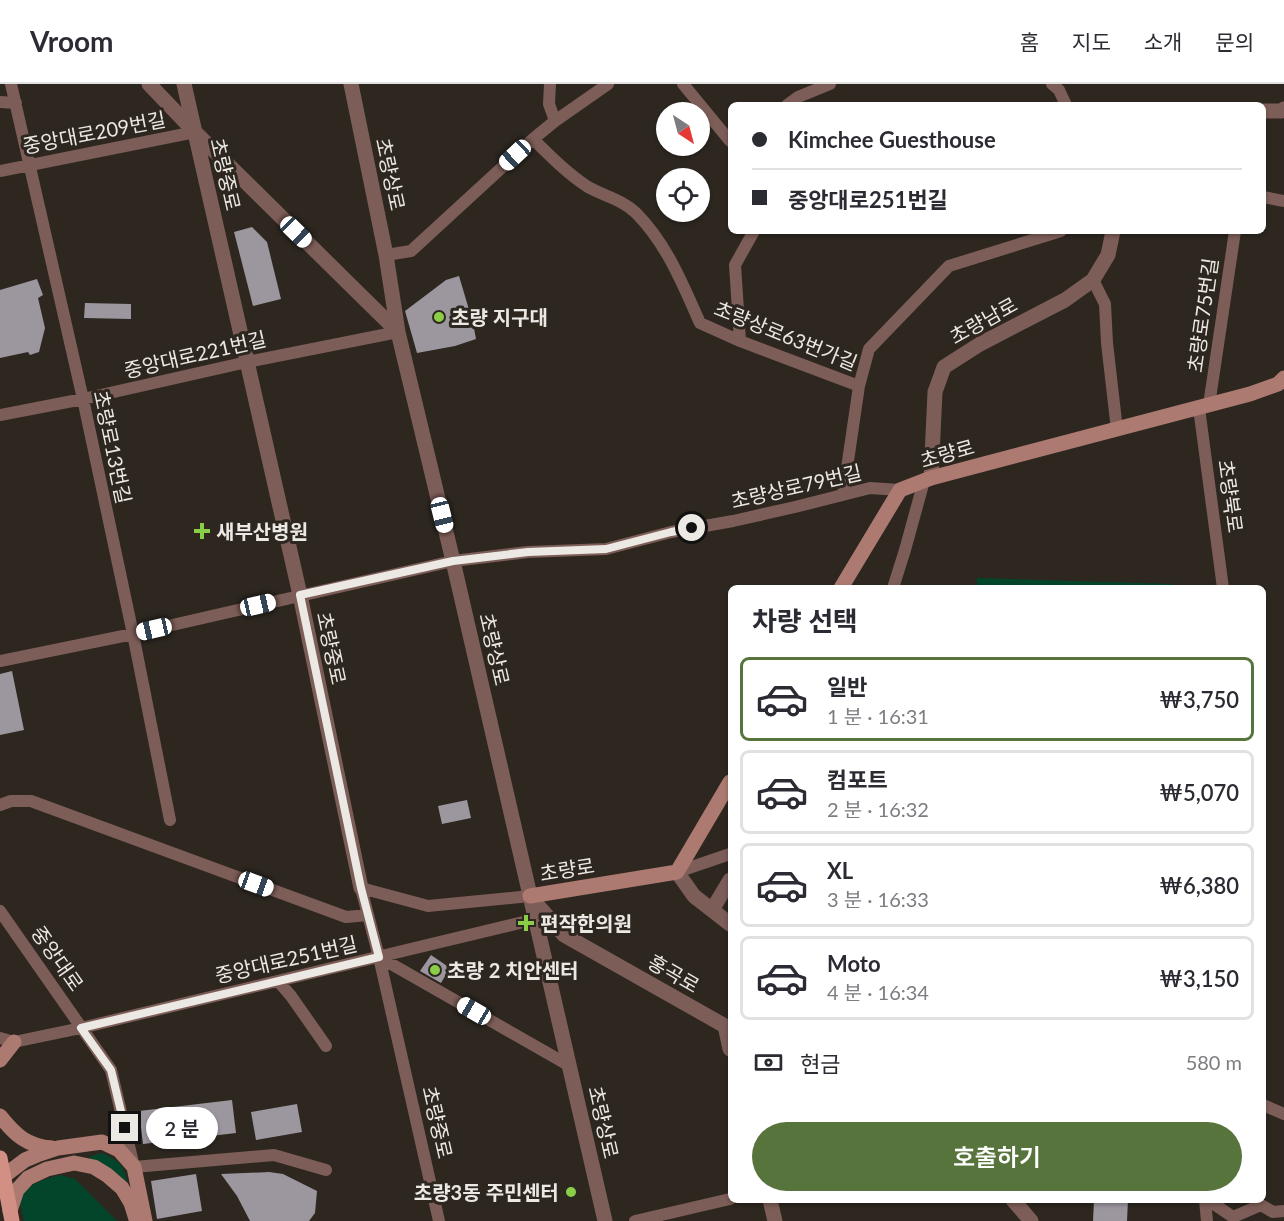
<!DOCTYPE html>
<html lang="ko">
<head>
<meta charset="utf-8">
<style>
  :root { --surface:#fff; --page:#f2f2f3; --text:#2b2b33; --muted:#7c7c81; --line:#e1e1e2; --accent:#56743c }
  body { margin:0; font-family:Lato,"Noto Sans KR",sans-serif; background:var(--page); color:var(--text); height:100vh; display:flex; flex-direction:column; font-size:22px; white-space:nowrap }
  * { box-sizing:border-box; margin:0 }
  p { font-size:20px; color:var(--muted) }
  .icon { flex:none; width:33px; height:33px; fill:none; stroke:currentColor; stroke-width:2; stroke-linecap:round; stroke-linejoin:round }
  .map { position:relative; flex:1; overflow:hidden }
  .details { position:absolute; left:728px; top:501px; width:538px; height:618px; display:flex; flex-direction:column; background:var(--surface); border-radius:9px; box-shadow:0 2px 4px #0004 }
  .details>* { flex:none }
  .guide { position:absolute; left:728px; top:18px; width:538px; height:132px; border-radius:9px; box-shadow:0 2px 4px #0004; display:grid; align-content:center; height:132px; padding:0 24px; background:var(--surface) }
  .needle { width:39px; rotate:144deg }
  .buttons { position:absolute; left:656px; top:18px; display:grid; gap:12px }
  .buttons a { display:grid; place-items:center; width:54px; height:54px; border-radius:50%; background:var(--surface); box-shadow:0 2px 4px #0004; font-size:30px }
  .end { position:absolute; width:27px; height:27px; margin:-14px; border:8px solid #ece8e4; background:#111; box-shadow:0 0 0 3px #111 }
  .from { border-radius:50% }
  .bubble { position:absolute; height:42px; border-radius:21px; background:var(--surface); box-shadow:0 2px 4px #0004; font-size:20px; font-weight:600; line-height:42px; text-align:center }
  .car { position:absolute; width:18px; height:36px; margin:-18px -9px; border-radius:8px; box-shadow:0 0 4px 2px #0007; background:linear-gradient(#fff 24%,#345 0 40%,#fff 0 76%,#345 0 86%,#fff 0) }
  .guide b { display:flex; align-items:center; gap:21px; height:57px; font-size:22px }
  .guide b+b { border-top:2px solid var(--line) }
  .guide i { width:15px; height:15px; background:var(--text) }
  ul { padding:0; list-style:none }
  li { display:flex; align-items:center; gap:18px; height:84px; margin:0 12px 9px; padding:0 12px; border:3px solid var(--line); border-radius:9px }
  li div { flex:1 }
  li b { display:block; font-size:22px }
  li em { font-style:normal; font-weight:600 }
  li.on { border-color:var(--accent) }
  li>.icon { width:54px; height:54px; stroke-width:1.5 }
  h2 { padding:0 24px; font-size:27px; line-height:72px }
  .pay { display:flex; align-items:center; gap:15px; height:66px; padding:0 24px; font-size:22px }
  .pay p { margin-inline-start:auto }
  .cta { display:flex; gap:12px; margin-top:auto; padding:12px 24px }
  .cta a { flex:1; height:69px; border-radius:36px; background:var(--accent); color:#fff; font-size:24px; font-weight:600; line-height:69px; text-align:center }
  header { display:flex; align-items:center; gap:36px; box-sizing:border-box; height:84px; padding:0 30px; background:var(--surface); border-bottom:2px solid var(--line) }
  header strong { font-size:28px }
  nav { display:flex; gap:33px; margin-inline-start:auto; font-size:21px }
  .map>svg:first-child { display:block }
</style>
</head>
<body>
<header>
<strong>Vroom</strong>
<nav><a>홈</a><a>지도</a><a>소개</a><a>문의</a></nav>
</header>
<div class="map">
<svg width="1284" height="1137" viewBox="0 0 1284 1137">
  <rect width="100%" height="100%" fill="#2d2720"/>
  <path fill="#02452a" d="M 977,494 L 1173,500 L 1173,504 L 977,504 Z
    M 101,1069 C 116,1074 126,1082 127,1099 C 115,1088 104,1080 89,1074 L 91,1072 Z
    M 60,1091 L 75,1095 L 117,1137 L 24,1137 L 19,1115 C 32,1097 40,1097 60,1091 Z"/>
  <path fill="#9c969f" d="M 252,143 L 267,158 L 281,215 L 253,222 L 234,148 Z
    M 459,192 L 473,239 L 476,255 L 455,262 L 417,269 L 405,227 L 446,196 Z
    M 37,195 L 43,211 L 38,214 L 45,244 L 39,268 L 30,271 L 28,268 L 0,274 L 0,206 Z
    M 85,219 L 131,220 L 131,235 L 84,234 Z
    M 12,587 L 24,646 L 0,651 L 0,590 Z
    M 467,716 L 471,734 L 442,740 L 438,722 Z
    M 431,871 L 450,884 L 441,899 L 420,887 Z
    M 232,1016 L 236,1049 L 143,1060 L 139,1027 Z
    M 297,1020 L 302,1048 L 256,1056 L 251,1028 Z
    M 269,1088 L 283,1090 L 317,1107 L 315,1129 L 309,1137 L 250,1137 L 237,1112 L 221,1090 Z
    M 196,1090 L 202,1127 L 157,1135 L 151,1097 Z
    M 1094,1116 L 1128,1116 L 1127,1137 L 1093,1137 Z"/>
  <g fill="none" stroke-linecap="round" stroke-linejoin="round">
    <path stroke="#7d5d57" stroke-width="12" d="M 11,0 L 83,315 L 133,550 L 170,736
      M 550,0 L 549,20 L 555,37
      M 683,0 L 730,57
      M 1052,0 L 1059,6 L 1066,21
      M 0,18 L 16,19
      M 787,21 L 798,13 L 830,0
      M 533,55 C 550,72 568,90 588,103 C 604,112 623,116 636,129 C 667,160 683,201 700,239 L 740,257 L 859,302
      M 0,87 L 195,48
      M 1263,113 L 1284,117
      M 386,171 L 411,167 L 533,55 L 555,37 L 608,0
      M 1093,196 L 1105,220 L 1107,259 L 1117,346
      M 740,257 L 735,181 L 754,147
      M 1209,321 L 1235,147
      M 1199,324 L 1223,504
      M 0,331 L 83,315 L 247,278 L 398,248
      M 843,411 L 859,302 L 869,265 L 949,182 L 1061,147
      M 893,504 L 905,466 L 924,397
      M 0,577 L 133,550 L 453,477 L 528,468 L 606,465 L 671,448 L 733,437 L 795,423 L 870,404 L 900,406
      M 0,721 L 11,717 L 31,717 L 346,833 L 368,831
      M 677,788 L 730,770
      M 0,827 L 111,986 L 134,1083 L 274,1071 L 326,1086
      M 379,873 L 570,982
      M 278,897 L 291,912 L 326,962
      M 0,954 L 14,958 L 81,944 L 536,835
      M 1263,1021 L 1284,1030
      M 1205,1116 L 1207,1137
      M 1208,1116 L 1233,1133 L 1261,1121 L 1273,1128 L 1284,1127
      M 439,1137 L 379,873 L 361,804 L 428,822 L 530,812
      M 635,1137 L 730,1115"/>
    <path stroke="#7d5d57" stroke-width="15" d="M 149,0 L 195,48 L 398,248
      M 184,0 L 300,511 L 361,804
      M 351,0 L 386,171 L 398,248 L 453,477 L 605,1137
      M 1263,27 L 1281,27 L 1284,25
      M 931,394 L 935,308 L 944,283 L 980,260 L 1065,216 L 1093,196 L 1108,171 L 1113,147
      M 677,788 L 694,812 L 730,840
      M 532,815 L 564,851 L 725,942 L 730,965
      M 712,826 L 730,796
      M 770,1116 L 775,1137
      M 1013,1116 L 1031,1137"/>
    <path stroke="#ad7a71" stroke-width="15" d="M 841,504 L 900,406 L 931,394 L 1250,310 L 1278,300 L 1284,294
      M 530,812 L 677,788 L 730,698
      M 0,976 L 14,958
      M 0,1032 C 15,1051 27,1062 52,1064
      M 0,1095 L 25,1076 L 37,1071 L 58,1064 L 102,1058 L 119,1066 L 134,1083 L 145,1137
      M 10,1127 L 17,1106 L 28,1094 L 47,1085 L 74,1079 L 94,1083 L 107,1091 L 122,1104 L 131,1119 L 136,1135"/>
    <path stroke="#d29085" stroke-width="15" d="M 0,1074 L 12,1137"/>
  </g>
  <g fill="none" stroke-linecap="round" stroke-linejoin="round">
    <path stroke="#ece8e4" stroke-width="8" d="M 125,1044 L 111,986 L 81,944 L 379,873 L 361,804 L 300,511 L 453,477 L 528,468 L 606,465 L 671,448 L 692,444"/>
  </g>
  <g fill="#8ace48" stroke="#2d2720" stroke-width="2">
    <circle cx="439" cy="233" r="6"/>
    <path d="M199 438h6v6h6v6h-6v6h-6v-6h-6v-6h6z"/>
    <path d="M523 830h6v6h6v6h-6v6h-6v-6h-6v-6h6z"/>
    <circle cx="435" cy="886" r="6"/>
    <circle cx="571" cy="1108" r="6"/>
  </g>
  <g text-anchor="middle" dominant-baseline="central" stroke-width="6" stroke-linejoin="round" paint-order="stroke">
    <g font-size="20" fill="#ece8e4" stroke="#2d2720">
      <text transform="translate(94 48) rotate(-11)">중앙대로209번길</text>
      <text transform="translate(226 90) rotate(77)">초량중로</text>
      <text transform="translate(391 90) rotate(78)">초량상로</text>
      <text transform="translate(1202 231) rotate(-82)">초량로75번길</text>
      <text transform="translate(983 236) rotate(-29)">초량남로</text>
      <text transform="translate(786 251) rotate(22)">초량상로63번가길</text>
      <text transform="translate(195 270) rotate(-13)">중앙대로221번길</text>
      <text transform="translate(113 363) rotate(78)">초량로13번길</text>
      <text transform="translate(947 369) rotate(-16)">초량로</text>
      <text transform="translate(796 402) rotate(-13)">초량상로79번길</text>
      <text transform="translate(1231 412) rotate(82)">초량북로</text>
      <text transform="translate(332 564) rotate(78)">초량중로</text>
      <text transform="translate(495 565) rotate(77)">초량상로</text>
      <text transform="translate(567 785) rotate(-9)">초량로</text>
      <text transform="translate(58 874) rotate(55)">중앙대로</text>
      <text transform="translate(286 875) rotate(-13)">중앙대로251번길</text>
      <text transform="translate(674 889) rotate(30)">홍곡로</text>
      <text transform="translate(438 1038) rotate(77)">초량중로</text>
      <text transform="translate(604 1038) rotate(77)">초량상로</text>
    </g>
    <g font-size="20" font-weight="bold" fill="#ece8e4" stroke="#2d2720" text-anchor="start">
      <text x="451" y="233">초량 지구대</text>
      <text x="216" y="447">새부산병원</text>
      <text x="540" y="839">편작한의원</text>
      <text x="447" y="886">초량 2 치안센터</text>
      <text x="559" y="1108" text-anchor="end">초량3동 주민센터</text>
    </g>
  </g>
</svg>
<div class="buttons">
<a><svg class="needle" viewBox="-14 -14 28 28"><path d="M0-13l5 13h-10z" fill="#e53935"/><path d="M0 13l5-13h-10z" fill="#7c7c81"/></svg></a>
<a><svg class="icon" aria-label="locate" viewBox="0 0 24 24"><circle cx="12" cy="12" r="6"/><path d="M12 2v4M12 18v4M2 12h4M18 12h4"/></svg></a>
</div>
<i class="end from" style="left:692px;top:444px"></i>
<i class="end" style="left:125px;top:1044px"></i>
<div class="bubble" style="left:146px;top:1023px;width:72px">2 분</div>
<i class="car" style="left:515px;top:71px;rotate:227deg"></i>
<i class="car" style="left:296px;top:148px;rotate:134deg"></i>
<i class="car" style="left:442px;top:431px;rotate:166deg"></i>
<i class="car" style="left:258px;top:521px;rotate:77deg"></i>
<i class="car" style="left:154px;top:545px;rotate:257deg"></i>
<i class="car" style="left:256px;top:800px;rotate:110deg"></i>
<i class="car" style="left:474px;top:927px;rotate:300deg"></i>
<div class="guide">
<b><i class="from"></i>Kimchee Guesthouse</b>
<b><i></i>중앙대로251번길</b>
</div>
<section class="details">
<h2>차량 선택</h2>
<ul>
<li class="on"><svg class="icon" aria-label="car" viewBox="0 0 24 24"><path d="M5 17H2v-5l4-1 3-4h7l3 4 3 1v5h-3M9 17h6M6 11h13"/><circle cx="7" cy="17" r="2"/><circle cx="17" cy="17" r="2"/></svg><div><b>일반</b><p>1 분 · 16:31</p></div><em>₩3,750</em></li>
<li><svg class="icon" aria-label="car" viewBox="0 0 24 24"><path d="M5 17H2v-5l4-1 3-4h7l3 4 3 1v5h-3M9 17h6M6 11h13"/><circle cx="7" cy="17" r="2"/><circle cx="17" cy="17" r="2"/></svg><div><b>컴포트</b><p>2 분 · 16:32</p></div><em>₩5,070</em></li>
<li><svg class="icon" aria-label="car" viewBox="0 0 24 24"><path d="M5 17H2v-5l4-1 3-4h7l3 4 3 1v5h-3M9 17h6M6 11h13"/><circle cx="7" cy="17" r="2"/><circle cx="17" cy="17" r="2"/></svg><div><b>XL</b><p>3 분 · 16:33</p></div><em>₩6,380</em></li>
<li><svg class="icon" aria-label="car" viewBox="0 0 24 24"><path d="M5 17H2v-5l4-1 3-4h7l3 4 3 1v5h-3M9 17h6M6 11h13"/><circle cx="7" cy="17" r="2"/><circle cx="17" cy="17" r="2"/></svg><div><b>Moto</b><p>4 분 · 16:34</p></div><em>₩3,150</em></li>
</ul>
<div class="pay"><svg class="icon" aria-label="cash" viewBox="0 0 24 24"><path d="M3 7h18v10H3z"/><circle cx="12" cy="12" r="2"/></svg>현금<p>580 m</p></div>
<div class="cta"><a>호출하기</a></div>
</section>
</div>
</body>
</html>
